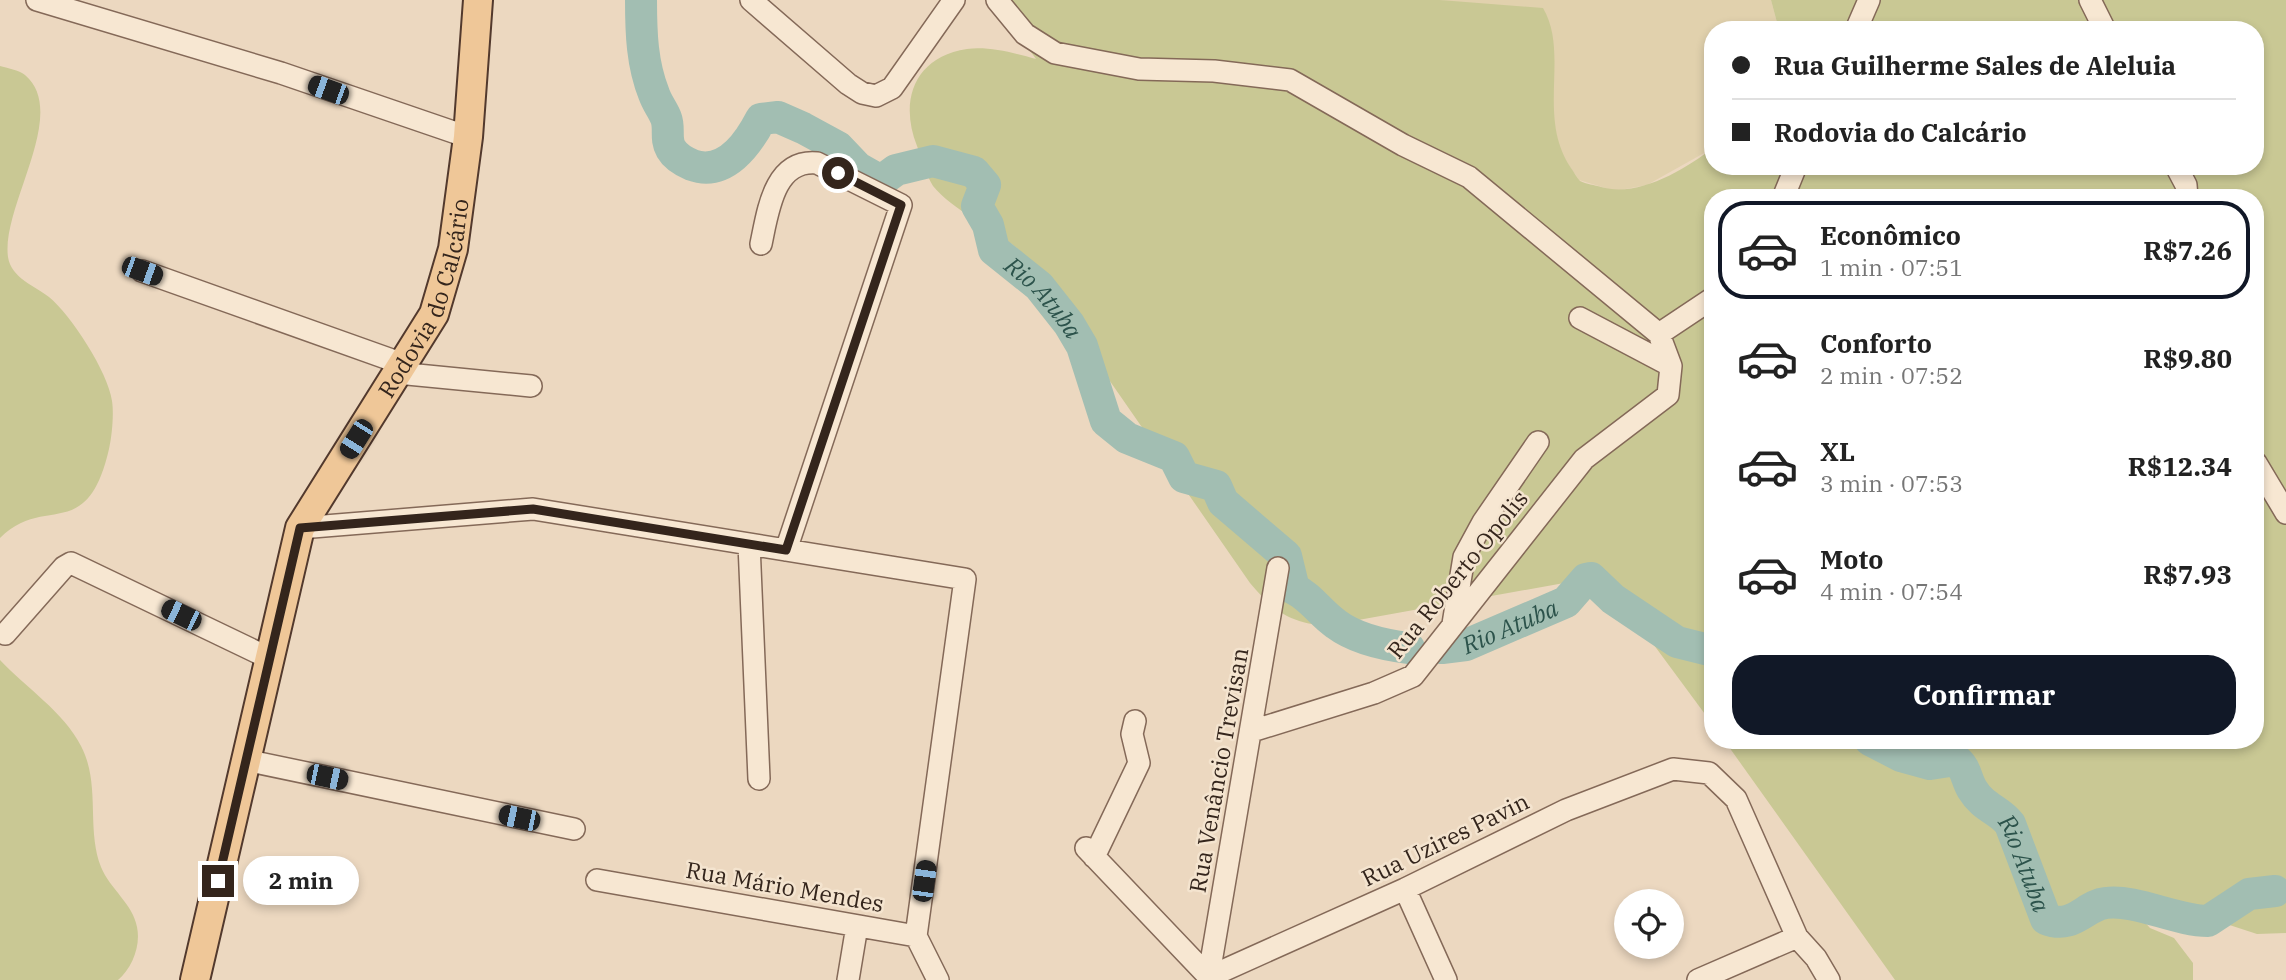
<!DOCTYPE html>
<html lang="pt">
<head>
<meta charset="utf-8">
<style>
  :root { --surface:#fff; --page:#f6f6f6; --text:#222; --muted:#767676; --line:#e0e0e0; --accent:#111827 }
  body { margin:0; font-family:"IBM Plex Serif",serif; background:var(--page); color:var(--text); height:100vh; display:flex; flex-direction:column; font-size:26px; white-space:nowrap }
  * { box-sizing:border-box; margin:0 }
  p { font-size:23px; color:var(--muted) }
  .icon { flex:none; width:38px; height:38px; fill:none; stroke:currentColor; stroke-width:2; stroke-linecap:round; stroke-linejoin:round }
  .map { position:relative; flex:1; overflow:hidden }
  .sheet { position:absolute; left:1704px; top:189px; width:560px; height:560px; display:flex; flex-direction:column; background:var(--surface); border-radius:28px; box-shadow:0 4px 10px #0003 }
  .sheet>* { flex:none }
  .banner { position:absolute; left:1704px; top:21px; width:560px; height:154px; border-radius:28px; box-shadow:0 4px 10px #0003; display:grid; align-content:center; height:154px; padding:0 28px; background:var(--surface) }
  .controls { position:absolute; left:1614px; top:889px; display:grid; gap:14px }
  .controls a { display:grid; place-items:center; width:70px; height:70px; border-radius:50%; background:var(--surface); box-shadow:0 4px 10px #0003; font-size:35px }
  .end { position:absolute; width:32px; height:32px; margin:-16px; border:9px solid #34251c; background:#fff; box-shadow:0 0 0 4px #fff }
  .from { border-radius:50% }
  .bubble { position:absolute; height:49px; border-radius:24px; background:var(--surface); box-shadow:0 4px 10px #0003; font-size:23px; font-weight:700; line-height:49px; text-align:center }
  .car { position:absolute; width:21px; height:42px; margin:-21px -10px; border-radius:9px; box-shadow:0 0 5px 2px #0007; background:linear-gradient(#222 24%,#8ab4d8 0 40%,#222 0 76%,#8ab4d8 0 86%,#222 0) }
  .banner b { display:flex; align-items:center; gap:24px; height:66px; font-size:26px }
  .banner b+b { border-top:2px solid var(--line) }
  .banner i { width:18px; height:18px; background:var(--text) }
  ul { padding:12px 0 0; list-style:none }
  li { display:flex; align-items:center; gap:21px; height:98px; margin:0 14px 10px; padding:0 14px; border:4px solid transparent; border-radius:28px }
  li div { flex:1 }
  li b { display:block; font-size:26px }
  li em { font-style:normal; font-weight:700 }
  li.active { border-color:var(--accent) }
  li>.icon { width:63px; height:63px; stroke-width:1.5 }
  .button { display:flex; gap:14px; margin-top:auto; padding:14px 28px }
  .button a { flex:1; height:80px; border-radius:28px; background:var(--accent); color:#fff; font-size:28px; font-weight:700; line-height:80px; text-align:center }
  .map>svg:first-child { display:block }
</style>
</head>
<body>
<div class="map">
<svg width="2286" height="980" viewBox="0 0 2286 980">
  <rect width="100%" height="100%" fill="#ecd8c0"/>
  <path fill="#e1d1ad" d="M 1440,0 L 1771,0 L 1779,30 L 1713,30 L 1713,148 L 1647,185 L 1615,191 L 1579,180 L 1560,152 L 1552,112 L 1554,55 L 1453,3 Z"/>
  <path fill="#c9c894" d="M 993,0 L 1440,0 L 1543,8 C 1570,54 1536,116 1571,168 C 1574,172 1577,178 1580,181 C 1586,184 1595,185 1601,187 C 1638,198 1684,170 1713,148 L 1713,166 L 2256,166 L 2256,30 L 1779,30 L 1771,0 L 2286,0 L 2286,933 L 2257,934 L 2113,887 L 2150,928 L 2174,938 L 2193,963 L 2193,980 L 1895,980 L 1724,740 L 2256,740 L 2256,198 L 1713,198 L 1713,725 L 1603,576 L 1325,626 C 1288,622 1274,611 1250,583 L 1019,250 C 994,228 952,210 933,186 C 926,175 922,158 917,146 C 899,101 914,57 967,49 C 988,46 1015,53 1036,59 Z
    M 0,66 C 7,68 19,70 25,75 C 70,113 1,206 8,257 C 11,278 35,286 49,297 C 71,315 108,372 112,401 C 114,414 112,435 109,449 C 87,545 45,493 0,538 Z
    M 0,660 C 25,687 64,712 81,746 C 101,784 86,829 101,867 C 110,889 133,904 137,927 C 141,946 132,968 118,980 L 0,980 Z"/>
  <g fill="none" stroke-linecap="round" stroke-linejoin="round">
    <g stroke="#a2beb2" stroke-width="32">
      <path id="s1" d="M 641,0 C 641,33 642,64 654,94 C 657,103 663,110 666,118 C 670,128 665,139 671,149 C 675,156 685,162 692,165 C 725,177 748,144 761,119 L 778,117 L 803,128 L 838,147 L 858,168 L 881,181 L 896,170 L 933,161 L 974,172 L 985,185 L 977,206 L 988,225 L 994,250 L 1039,286 L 1069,324 L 1082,346 L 1106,421 L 1127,438 L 1174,457 L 1184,477 L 1216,486 L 1223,502 L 1286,556 L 1294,589 C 1311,597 1320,613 1336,624 C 1356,639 1384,645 1409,648"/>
      <path id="s2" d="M 1442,648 L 1466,645 L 1566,602 L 1586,579 L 1591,578 L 1613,599 L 1677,642 L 1713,651"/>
      <path id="s3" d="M 1870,740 L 1901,756 L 1930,764 L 1956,760 C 1966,767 1966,779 1972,789 C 1984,809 1999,809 2010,824 L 2046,919 C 2074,930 2085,905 2106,903 C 2136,899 2176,921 2208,921 L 2249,894 L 2275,891"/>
    </g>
    <g stroke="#846958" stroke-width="24">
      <path id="minor" d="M 37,0 L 281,73 L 468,137
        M 751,0 L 848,84 L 862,93 L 876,96 L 892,88 L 954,0
        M 997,0 L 1025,34 L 1055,53 L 1139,69 L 1214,71 L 1290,80 L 1403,145 L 1469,177 L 1659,334 L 1671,366 L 1668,395 L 1584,459 L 1413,676 L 1374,693 L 1252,731
        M 2090,0 L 2105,30
        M 1856,30 L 1869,0
        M 2176,166 L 2186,185 L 2187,198
        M 1783,198 L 1796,166
        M 761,244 C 768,211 774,159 817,163 L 901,205 L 786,550
        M 142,271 L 403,364
        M 1580,318 L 1671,366
        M 1659,334 L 1713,298
        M 397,373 L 531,386
        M 2256,463 L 2286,513
        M 300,528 L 533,509 L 965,579 L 916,936
        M 749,544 L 759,779
        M 1453,624 L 1464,557 L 1483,522 L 1538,442
        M 5,634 L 64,567 L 71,563 L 269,658
        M 245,760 L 574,829
        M 1086,848 L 1209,977 L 1405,889 L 1566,810 L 1673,769 L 1709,773 L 1736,799 L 1797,937 L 1816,958 L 1829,980
        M 1094,857 L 1139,763 L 1132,734 L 1135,721
        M 597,880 L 916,936
        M 1405,889 L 1446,980
        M 916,936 L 938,980
        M 848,980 L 857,926
        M 1208,980 L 1278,568
        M 1698,980 L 1797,937"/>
    </g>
    <g stroke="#52392d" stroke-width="32">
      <g id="major">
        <path id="s4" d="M 195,980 L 300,528 L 434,314 L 453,249 L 468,137 L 478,0"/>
      </g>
    </g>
    <use href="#minor" stroke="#f7e7d2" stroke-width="21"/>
    <use href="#major" stroke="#efc798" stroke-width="28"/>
  </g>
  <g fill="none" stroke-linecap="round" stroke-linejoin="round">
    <path stroke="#34251c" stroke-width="9" d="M 218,881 L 300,528 L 533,509 L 786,550 L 901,205 L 838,173"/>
  </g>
  <g text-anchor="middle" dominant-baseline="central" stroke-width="5" stroke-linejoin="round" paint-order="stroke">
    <g font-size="23" fill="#34251c" stroke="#f4e4cf">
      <text stroke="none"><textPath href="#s4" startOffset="728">Rodovia do Calcário</textPath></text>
      <text transform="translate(1457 574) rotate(-51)">Rua Roberto Opolis</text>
      <text transform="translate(1218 770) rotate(-80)">Rua Venâncio Trevisan</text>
      <text transform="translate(1445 839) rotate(-26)">Rua Uzires Pavin</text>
      <text transform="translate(785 886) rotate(10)">Rua Mário Mendes</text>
    </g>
    <g font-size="24" font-style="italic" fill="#2c534b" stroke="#f4e4cf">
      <text stroke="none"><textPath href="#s1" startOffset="667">Rio Atuba</textPath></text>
      <text stroke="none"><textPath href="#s2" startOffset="72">Rio Atuba</textPath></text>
      <text stroke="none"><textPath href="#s3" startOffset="219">Rio Atuba</textPath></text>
    </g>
  </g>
</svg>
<div class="controls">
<a><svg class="icon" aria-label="locate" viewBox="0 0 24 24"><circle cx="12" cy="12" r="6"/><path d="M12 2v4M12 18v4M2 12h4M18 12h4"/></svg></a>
</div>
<i class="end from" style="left:838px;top:173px"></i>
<i class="end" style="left:218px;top:881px"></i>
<div class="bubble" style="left:243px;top:856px;width:116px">2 min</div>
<i class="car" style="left:328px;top:90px;rotate:290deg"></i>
<i class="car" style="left:142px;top:271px;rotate:110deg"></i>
<i class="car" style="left:356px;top:439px;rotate:212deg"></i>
<i class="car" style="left:181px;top:615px;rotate:296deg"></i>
<i class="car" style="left:327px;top:777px;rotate:102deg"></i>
<i class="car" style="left:519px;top:818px;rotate:282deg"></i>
<i class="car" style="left:924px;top:881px;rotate:8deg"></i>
<div class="banner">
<b><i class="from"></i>Rua Guilherme Sales de Aleluia</b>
<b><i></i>Rodovia do Calcário</b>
</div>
<section class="sheet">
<ul>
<li class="active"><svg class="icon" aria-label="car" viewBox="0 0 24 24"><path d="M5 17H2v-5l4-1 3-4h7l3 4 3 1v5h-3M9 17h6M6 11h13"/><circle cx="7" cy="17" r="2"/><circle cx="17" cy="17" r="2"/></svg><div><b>Econômico</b><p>1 min · 07:51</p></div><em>R$7.26</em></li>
<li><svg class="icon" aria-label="car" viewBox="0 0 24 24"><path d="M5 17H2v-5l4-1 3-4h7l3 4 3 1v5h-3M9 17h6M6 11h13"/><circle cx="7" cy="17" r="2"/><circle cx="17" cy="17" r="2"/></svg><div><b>Conforto</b><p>2 min · 07:52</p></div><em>R$9.80</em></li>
<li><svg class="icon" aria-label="car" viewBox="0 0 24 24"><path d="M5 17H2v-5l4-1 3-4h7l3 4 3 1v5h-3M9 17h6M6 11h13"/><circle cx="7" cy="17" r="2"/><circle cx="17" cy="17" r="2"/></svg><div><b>XL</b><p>3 min · 07:53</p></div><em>R$12.34</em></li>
<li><svg class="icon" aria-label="car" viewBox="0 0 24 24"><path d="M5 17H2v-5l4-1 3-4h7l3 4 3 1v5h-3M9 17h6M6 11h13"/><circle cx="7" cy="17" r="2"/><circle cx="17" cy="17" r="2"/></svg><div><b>Moto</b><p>4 min · 07:54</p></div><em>R$7.93</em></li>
</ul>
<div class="button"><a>Confirmar</a></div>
</section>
</div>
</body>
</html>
